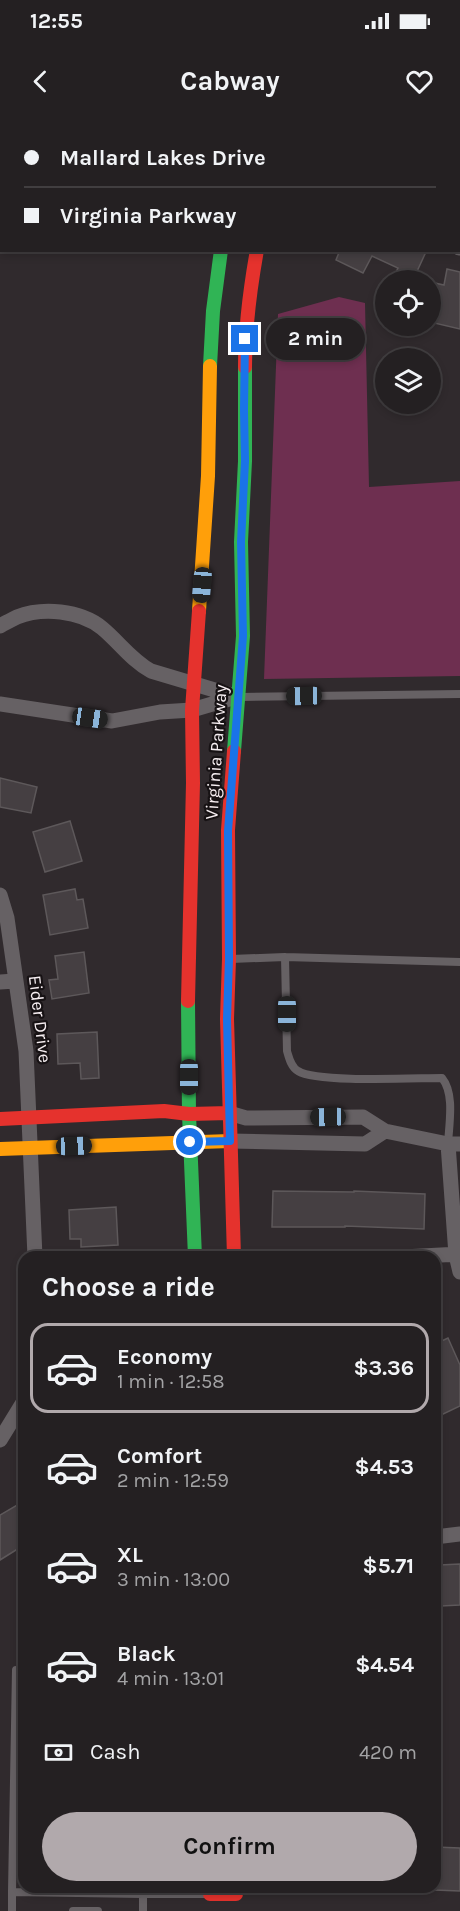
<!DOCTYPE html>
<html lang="en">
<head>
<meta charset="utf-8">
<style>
  :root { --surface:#242022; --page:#302d2f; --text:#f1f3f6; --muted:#a3a3a5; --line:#413e40; --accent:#b1a9ac }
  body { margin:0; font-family:Karla,sans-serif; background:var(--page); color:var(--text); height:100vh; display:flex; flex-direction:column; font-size:22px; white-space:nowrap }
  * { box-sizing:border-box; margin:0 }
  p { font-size:20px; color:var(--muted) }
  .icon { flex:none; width:33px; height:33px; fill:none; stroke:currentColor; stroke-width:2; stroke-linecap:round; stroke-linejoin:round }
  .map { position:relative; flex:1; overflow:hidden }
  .details { position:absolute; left:18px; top:1131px; width:423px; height:642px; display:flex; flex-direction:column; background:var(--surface); border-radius:18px; box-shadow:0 3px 9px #0003,0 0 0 2px var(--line) }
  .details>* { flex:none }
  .hud { position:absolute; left:0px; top:0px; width:460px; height:132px; box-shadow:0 3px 9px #0003,0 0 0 2px var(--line); display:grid; align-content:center; height:132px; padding:0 24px; background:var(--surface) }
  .buttons { position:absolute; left:375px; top:150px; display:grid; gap:12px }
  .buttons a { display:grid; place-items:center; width:66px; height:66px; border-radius:50%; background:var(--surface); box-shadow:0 3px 9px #0003,0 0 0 2px var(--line); font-size:30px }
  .end { position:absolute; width:27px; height:27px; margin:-14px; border:8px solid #1a73e8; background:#fff; box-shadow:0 0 0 3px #fff }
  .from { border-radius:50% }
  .bubble { position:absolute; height:42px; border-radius:21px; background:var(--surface); box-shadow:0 3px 9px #0003,0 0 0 2px var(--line); font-size:20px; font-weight:700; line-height:42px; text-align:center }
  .car { position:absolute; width:18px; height:36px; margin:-18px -9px; border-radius:8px; box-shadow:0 0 4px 2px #0007; background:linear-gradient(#222 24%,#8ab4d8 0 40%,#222 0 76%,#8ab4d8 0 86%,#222 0) }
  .hud b { display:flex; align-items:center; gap:21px; height:57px; font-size:22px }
  .hud b+b { border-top:2px solid var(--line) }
  .hud i { width:15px; height:15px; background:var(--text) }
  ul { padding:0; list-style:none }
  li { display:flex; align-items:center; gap:18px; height:90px; margin:0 12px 9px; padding:0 12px; border:3px solid transparent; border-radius:18px }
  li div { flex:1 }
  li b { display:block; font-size:22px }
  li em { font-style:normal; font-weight:700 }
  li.selected { border-color:var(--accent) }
  li>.icon { width:54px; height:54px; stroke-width:1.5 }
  h2 { padding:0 24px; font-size:27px; line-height:72px }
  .pay { display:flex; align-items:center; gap:15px; height:66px; padding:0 24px; font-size:22px }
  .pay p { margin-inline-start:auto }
  .cta { display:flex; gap:12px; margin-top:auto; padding:12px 24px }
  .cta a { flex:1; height:69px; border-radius:36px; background:var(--accent); color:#111; font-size:24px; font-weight:700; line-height:69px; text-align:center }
  .status { display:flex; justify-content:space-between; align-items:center; height:42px; padding:0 30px; background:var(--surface); direction:ltr }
  .status svg { height:16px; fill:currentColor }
  header { display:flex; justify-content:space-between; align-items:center; height:78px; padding:0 24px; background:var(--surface); font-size:27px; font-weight:700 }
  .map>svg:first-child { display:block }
</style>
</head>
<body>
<div class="status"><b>12:55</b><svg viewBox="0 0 49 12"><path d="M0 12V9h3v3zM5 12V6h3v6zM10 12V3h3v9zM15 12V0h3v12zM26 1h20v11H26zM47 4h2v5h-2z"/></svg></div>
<header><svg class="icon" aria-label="back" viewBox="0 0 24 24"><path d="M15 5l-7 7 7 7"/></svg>Cabway<svg class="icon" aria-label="heart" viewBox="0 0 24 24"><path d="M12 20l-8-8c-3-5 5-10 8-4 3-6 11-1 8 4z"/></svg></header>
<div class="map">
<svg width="460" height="1791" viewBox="0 0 460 1791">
  <rect width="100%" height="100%" fill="#302a2d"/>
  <path fill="#6e2f50" d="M 339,177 L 365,183 L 369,367 L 460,361 L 460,556 L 264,559 L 278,194 Z"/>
  <path fill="#350521" d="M 0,0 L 12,0 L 12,1 L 2,2 L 2,81 L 0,86 Z"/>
  <path fill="#453f42" stroke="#5d585a" stroke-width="1.5" d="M 340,130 L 418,130 L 425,134 L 413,160 L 400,160 L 393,158 L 398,148 L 372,136 L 363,153 L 336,140 Z
    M 447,149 L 460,152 L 460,209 L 430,202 L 430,162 L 444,165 Z
    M 0,658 L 37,667 L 31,693 L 0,687 Z
    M 70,701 L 82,741 L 45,752 L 33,712 Z
    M 75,769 L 77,780 L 83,779 L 88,808 L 50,815 L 43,775 Z
    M 84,832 L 89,873 L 52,879 L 49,860 L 58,859 L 55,836 Z
    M 97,912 L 99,958 L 81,959 L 80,943 L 58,944 L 57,914 Z
    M 273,1071 L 354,1072 L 354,1071 L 425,1074 L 424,1109 L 345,1106 L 345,1107 L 272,1107 Z
    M 116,1087 L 118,1125 L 81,1127 L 81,1119 L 70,1119 L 69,1090 Z
    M 448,1218 L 460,1245 L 460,1286 L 439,1296 L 435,1287 L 435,1224 Z
    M 24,1381 L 24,1425 L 0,1440 L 0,1395 Z
    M 460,1444 L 460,1485 L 441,1486 L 440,1445 Z
    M 435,1727 L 460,1728 L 460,1771 L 435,1770 Z"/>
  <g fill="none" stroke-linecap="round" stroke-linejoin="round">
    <path stroke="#666164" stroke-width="8" d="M 239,577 L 460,574
      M 285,837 L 460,842
      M 231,839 L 285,837 L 287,931 C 289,938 291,947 298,951 C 317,963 415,958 442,958 C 455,974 449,1004 448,1024
      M 12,1772 L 16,1550 L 24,1550
      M 12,1791 L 12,1772 L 143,1774 L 145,1767
      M 73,1791 L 98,1791
      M 143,1791 L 143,1774 L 208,1774"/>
    <path stroke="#666164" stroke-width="15" d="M 354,0 L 356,2
      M 459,128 L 460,128
      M 0,506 C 5,503 11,500 17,497 C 42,487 80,490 102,508 C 119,522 131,540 151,551 L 238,577
      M 0,584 L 112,601 L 160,592 L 192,590 L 236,577
      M 0,775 L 7,798 L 26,931 L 35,1137
      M 0,862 L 15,861
      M 229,993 L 246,998 L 363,997 L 385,1011 L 448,1024 L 460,1024
      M 230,1021 L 365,1024 L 385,1011
      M 448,1024 L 456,1135 L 460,1152
      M 403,1137 L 460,1134
      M 0,1320 L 24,1281
      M 435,1417 L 460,1414"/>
    <path stroke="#30b455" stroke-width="14" d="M 210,246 L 213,191 L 221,130
      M 234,631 L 243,516 L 241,422 L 245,341 L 245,247
      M 188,881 L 189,994 L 195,1137"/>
    <path stroke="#ff9f0a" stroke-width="14" d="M 244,2 L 245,0
      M 199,491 L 208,356 L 210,246
      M 0,1029 L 230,1021"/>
    <path stroke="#e5322d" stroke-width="14" d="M 279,2 L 280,0
      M 245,247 C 245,208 250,169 257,130
      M 188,881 L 193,663 L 192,590 L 199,491
      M 0,999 L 164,991 L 189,994 L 229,993
      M 234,1137 L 227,899 L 229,839 L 228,710 L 234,631
      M 210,1774 L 236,1774"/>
  </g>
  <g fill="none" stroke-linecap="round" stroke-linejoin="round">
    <path stroke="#1a73e8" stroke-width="8" d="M 190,1022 L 230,1021 L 227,899 L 229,839 L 228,711 L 243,516 L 241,422 L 245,341 L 244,290 L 245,219"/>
  </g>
  <g text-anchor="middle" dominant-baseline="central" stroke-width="4.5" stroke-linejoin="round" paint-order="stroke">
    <g font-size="18" fill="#f6eef1" stroke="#171214">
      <text transform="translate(216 632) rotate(-86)">Virginia Parkway</text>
      <text transform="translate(40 899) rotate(83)">Eider Drive</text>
    </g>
  </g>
</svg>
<div class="buttons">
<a><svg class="icon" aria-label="locate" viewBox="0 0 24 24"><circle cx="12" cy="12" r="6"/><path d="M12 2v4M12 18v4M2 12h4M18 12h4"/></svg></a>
<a><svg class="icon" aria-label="layers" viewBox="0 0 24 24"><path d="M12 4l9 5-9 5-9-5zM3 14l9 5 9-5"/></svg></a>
</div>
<i class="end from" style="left:190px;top:1022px"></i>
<i class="end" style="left:245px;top:219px"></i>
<div class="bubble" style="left:266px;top:198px;width:99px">2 min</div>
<i class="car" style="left:202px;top:465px;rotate:185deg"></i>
<i class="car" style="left:304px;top:576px;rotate:269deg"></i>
<i class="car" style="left:90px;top:598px;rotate:98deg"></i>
<i class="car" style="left:287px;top:894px;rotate:180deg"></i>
<i class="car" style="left:189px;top:957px;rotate:180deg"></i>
<i class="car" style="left:328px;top:997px;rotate:269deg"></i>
<i class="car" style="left:74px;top:1026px;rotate:88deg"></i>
<div class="hud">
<b><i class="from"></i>Mallard Lakes Drive</b>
<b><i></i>Virginia Parkway</b>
</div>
<section class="details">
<h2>Choose a ride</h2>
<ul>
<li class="selected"><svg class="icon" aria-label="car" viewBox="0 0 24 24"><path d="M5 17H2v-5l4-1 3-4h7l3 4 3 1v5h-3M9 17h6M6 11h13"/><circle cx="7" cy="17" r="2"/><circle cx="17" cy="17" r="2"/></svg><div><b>Economy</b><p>1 min · 12:58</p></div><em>$3.36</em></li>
<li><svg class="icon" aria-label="car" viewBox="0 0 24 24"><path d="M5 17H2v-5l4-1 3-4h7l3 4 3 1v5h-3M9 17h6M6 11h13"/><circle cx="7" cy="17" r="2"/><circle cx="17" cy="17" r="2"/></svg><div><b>Comfort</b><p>2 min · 12:59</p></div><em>$4.53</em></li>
<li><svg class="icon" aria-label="car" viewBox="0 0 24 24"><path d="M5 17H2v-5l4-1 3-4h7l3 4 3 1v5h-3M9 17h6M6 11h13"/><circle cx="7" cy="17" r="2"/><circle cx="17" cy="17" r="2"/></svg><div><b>XL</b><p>3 min · 13:00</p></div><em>$5.71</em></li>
<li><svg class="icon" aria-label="car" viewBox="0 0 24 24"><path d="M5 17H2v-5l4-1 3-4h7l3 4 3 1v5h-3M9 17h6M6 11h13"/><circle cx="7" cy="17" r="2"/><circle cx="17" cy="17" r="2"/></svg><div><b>Black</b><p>4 min · 13:01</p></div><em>$4.54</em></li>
</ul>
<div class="pay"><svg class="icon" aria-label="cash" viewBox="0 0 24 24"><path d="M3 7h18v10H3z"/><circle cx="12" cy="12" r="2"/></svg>Cash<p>420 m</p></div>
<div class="cta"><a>Confirm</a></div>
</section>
</div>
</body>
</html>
